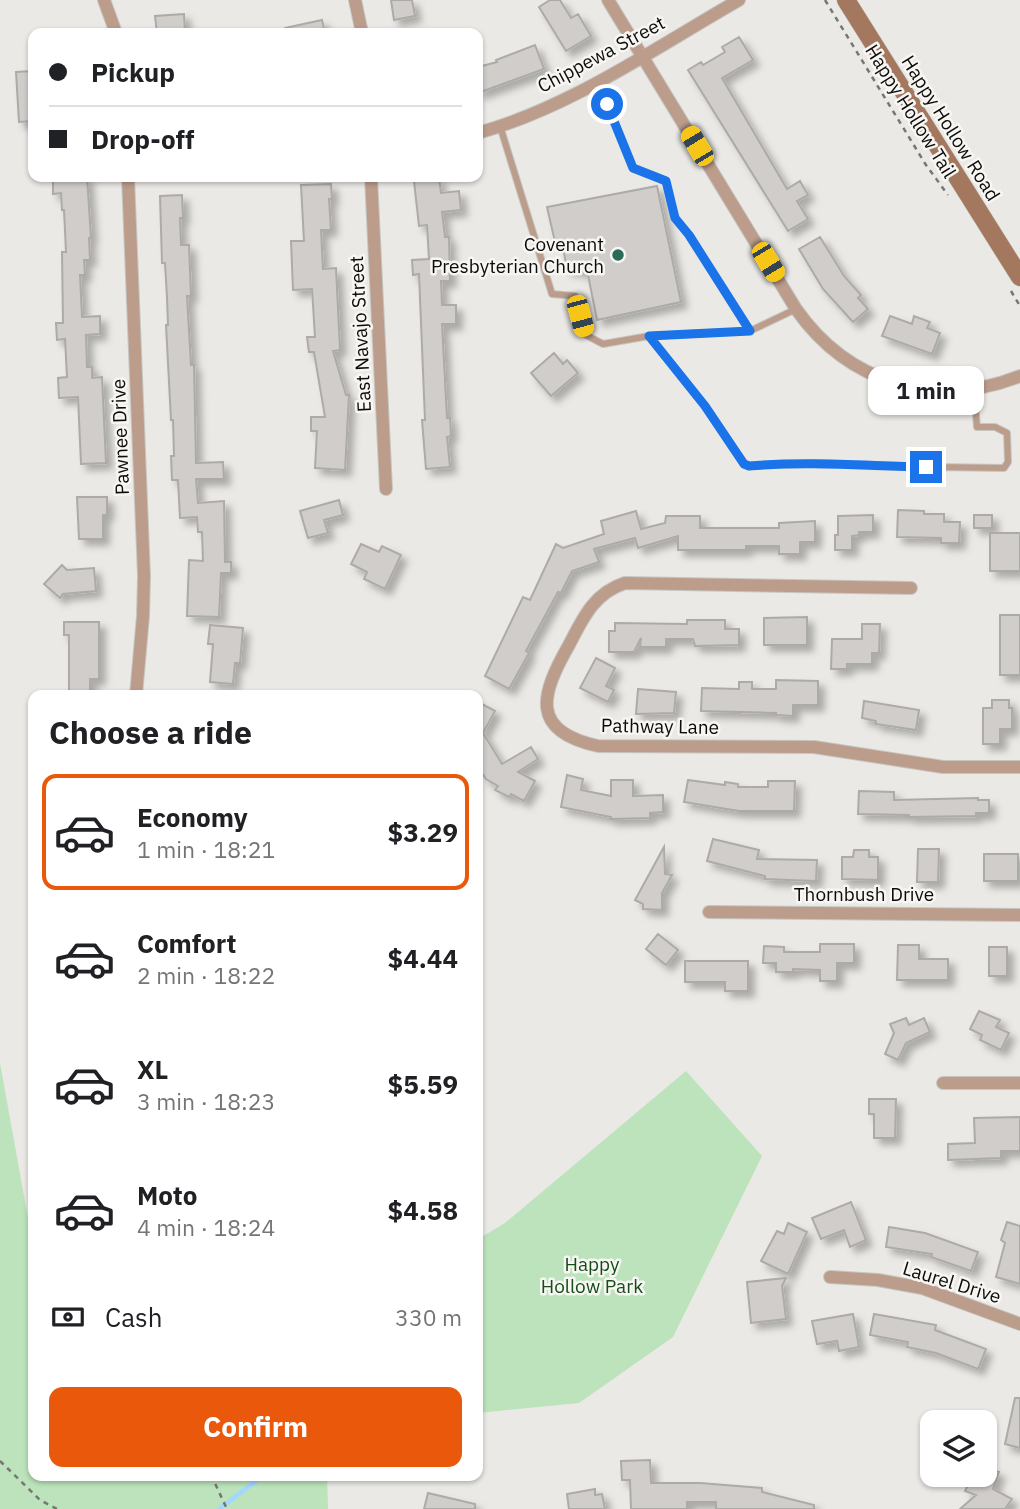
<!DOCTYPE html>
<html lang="en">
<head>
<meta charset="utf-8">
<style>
  :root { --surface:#fff; --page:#f2f2f2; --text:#202124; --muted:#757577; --line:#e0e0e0; --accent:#ea580c }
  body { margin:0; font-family:"IBM Plex Sans",sans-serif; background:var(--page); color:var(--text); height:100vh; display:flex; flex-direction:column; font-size:26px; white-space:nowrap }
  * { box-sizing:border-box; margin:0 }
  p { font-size:23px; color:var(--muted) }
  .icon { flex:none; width:38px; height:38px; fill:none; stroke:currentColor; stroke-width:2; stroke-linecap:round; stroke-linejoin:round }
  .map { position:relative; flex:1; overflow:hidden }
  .drawer { position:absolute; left:28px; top:690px; width:455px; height:791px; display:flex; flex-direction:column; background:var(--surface); border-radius:14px; box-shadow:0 2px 5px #0004 }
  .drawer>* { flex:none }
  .hud { position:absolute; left:28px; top:28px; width:455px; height:154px; border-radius:14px; box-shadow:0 2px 5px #0004; display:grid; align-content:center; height:154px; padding:0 21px; background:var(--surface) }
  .tools { position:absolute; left:920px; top:1410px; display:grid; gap:14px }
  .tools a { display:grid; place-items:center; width:77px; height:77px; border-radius:14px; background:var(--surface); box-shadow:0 2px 5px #0004; font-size:35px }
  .end { position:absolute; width:32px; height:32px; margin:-16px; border:9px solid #1a73e8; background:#fff; box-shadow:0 0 0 4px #fff }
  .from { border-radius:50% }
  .bubble { position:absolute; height:49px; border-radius:14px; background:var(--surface); box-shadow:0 2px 5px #0004; font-size:23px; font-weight:700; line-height:49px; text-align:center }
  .car { position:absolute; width:21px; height:42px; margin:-21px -10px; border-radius:9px; box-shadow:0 0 5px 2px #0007; background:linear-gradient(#f5c518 24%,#345 0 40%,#f5c518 0 76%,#345 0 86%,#f5c518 0) }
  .hud b { display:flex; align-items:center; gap:24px; height:66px; font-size:26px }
  .hud b+b { border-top:2px solid var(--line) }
  .hud i { width:18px; height:18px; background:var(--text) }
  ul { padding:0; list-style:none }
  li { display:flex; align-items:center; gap:21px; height:116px; margin:0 14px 10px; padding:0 7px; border:4px solid transparent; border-radius:14px }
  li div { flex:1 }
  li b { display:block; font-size:26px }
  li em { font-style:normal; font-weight:700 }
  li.active { border-color:var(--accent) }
  li>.icon { width:63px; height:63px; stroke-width:1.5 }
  h2 { padding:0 21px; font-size:32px; line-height:84px }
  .pay { display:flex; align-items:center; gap:18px; height:77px; padding:0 21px; font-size:26px }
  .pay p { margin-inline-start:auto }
  .button { display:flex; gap:14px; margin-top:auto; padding:14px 21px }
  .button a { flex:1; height:80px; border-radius:14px; background:var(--accent); color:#fff; font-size:28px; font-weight:700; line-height:80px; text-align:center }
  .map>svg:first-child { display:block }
</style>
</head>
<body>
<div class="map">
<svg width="1020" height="1509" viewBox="0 0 1020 1509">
  <defs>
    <filter id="shadow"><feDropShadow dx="6" dy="6" stdDeviation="3.5" flood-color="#0004"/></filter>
  </defs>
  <rect width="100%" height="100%" fill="#eae9e5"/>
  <path fill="#bce3bb" d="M 0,1063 L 33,1246 L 33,1475 L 327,1475 L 328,1509 L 0,1509 Z
    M 686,1071 L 762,1156 L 673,1337 L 579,1403 L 478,1413 L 478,1239 L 505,1223 Z"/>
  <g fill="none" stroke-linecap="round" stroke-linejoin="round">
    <path stroke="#a2d7ff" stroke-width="4.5" d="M 219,1509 L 264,1475"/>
  </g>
  <path fill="#d0cdca" stroke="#adaba8" stroke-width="2" filter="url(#shadow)" d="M 391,0 L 412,0 L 415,16 L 394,20 Z
    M 550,0 L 560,0 L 571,18 L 578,14 L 591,36 L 566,51 L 539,7 Z
    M 184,14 L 185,33 L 157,33 L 155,16 Z
    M 322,20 L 325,33 L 286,33 L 285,28 Z
    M 739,37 L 753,60 L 722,78 L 787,189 L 800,181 L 808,195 L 797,201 L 808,219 L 788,231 L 688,70 L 701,62 L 703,65 L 725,52 L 722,47 Z
    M 535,45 L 544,69 L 478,93 L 478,67 L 497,62 L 496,60 Z
    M 33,71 L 33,121 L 19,122 L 16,72 Z
    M 61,177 L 87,177 L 91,238 L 89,238 L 90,260 L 84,260 L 85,275 L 80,275 L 82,317 L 100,316 L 100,334 L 86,335 L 87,367 L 92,367 L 92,378 L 102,377 L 106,463 L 81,464 L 78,397 L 59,398 L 58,378 L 67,377 L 65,339 L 57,340 L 56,323 L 63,323 L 62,252 L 66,252 L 64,210 L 62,210 L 61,193 L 53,194 L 53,180 L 61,180 Z
    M 439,178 L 441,193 L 459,191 L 461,210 L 442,212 L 445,237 L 449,237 L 450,281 L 441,281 L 442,305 L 456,305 L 456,324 L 442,324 L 447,418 L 450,418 L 451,436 L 447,437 L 450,467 L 426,469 L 422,420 L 425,420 L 419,274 L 413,275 L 412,260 L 429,259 L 427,225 L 419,226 L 414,181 Z
    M 331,184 L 332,199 L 329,199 L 331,230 L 321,230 L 323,269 L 336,268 L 340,350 L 333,351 L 346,395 L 349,395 L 345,470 L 315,468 L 317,431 L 311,431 L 311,417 L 325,417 L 314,352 L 309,352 L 307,337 L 315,337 L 312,289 L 293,290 L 291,241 L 304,241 L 301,185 Z
    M 657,186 L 681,302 L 597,320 L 587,270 L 578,272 L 577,268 L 567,270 L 562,241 L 555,242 L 547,207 Z
    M 182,195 L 183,218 L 180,218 L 181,245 L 189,245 L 191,296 L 187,296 L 191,365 L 194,365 L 196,463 L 223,462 L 224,479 L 196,479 L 198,503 L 224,501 L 225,562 L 231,562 L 231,573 L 221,573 L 219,617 L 187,616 L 189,560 L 203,561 L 202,532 L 198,532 L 197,517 L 180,518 L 178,480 L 172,480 L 171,456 L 174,456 L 173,420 L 171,420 L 166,325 L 168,325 L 167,297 L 165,263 L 162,263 L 160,196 Z
    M 820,237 L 844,276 L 861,295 L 858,298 L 868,309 L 853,322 L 823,289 L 799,249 Z
    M 890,316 L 912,324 L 914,316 L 930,322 L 927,328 L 940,333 L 932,354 L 882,336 Z
    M 554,353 L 563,364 L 567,360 L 578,373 L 551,396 L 531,373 Z
    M 77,497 L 107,497 L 107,515 L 103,515 L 103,539 L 79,539 Z
    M 339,500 L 343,515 L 324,520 L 328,533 L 308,538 L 300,511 Z
    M 898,510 L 924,511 L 924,514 L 944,514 L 944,522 L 960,522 L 959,543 L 941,543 L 941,538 L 897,537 Z
    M 636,511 L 641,529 L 665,523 L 666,516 L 700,516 L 700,528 L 779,528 L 779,523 L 815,521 L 815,542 L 800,542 L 800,554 L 779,554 L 779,546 L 746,546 L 746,550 L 678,550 L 678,536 L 638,548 L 635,538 L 594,549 L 599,562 L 572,571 L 561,593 L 558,592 L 526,651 L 529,653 L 509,689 L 485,676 L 523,597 L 530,600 L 556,544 L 563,548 L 604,534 L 601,521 Z
    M 873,515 L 873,532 L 859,532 L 859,535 L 852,536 L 852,550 L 835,550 L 835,535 L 838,535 L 838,516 Z
    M 974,515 L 992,515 L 992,528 L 974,528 Z
    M 990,533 L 1020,533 L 1020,571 L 990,571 Z
    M 361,544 L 379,552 L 382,546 L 401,555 L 385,589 L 364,579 L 367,572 L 351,564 Z
    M 62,565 L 67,570 L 94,568 L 96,591 L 63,594 L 60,598 L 44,584 Z
    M 1000,615 L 1020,615 L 1020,675 L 1000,675 Z
    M 807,617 L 807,645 L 764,645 L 764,618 Z
    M 687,620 L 725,620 L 725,629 L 739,629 L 739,645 L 695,646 L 693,639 L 666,639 L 666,647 L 640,647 L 641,638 L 634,652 L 609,652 L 609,631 L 615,631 L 615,623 L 687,624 Z
    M 64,622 L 99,622 L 99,679 L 90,679 L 90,695 L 69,695 L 69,635 L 64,635 Z
    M 862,624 L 880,624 L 879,653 L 872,653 L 872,664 L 847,664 L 847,669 L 831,669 L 832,639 L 862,639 Z
    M 210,625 L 243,628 L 240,663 L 235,663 L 233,684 L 210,682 L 213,644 L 208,644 Z
    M 596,658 L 615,668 L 606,686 L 614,690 L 608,702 L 580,688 Z
    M 776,680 L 818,681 L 818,705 L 793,705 L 793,716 L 776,715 L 776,713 L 701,711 L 702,688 L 739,689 L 739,682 L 752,682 L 752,689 L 776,689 Z
    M 638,689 L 676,692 L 674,713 L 636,714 Z
    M 992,700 L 1009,700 L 1009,708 L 1012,708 L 1012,729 L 1000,729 L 1000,744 L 983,744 L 983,708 L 992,708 Z
    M 864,701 L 919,710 L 916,730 L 876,724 L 876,721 L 862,718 Z
    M 478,702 L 495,711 L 483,733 L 502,764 L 531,747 L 538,759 L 518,772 L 535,781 L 524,801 L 511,794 L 509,797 L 495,790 L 498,786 L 486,779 L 478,767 Z
    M 567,775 L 583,779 L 581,790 L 611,796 L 611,780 L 633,780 L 633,796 L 663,795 L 663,812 L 650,813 L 650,818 L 611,819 L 611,817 L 561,807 Z
    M 688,780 L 725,785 L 725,782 L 738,784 L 738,787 L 768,787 L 768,781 L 795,781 L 794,811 L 739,811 L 684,802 Z
    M 859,791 L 894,792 L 894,800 L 978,798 L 978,800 L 989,800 L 989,813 L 976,813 L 976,816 L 909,817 L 909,815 L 858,814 Z
    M 713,839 L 759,850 L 757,859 L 817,860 L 816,881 L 765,879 L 765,876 L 707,861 Z
    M 664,847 L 665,874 L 672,875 L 662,893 L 662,910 L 643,909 L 643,904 L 635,900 Z
    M 918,849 L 939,849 L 938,882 L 917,882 Z
    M 854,850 L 869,850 L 869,857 L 878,857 L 878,880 L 842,879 L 842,857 L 853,857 Z
    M 984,854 L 1018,854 L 1018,881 L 984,881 Z
    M 658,934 L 678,950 L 666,965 L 646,949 Z
    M 820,944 L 854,944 L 854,963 L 837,963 L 837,981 L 820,981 L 820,970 L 793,969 L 793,972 L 776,972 L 776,963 L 763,963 L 764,946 L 784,947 L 784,952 L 820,952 Z
    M 898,945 L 919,945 L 919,959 L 948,959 L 948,980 L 897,980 Z
    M 989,947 L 1007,947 L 1007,976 L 989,976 Z
    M 685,961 L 748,961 L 748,991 L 725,991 L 725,982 L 685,982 Z
    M 979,1011 L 1000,1020 L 996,1027 L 1009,1033 L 1001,1050 L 980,1040 L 982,1035 L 970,1029 Z
    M 906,1018 L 909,1025 L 924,1018 L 930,1032 L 906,1043 L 898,1060 L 885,1054 L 894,1033 L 890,1024 Z
    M 869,1099 L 896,1099 L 895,1138 L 874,1138 L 874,1114 L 869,1114 Z
    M 1020,1117 L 1020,1151 L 1001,1151 L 1001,1158 L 948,1160 L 948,1144 L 975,1143 L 974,1118 Z
    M 851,1202 L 866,1240 L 850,1247 L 844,1230 L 821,1239 L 812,1218 Z
    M 1007,1222 L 1020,1226 L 1020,1284 L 996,1277 L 1005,1243 L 1001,1240 Z
    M 788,1223 L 807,1232 L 788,1274 L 761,1261 L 777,1231 L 784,1234 Z
    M 889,1227 L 925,1233 L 978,1252 L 971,1271 L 931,1257 L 932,1254 L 886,1247 Z
    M 786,1278 L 782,1286 L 786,1319 L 751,1323 L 747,1282 Z
    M 853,1314 L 859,1347 L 839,1351 L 837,1341 L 817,1344 L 812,1321 Z
    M 874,1314 L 936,1325 L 935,1330 L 986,1349 L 978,1369 L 936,1353 L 907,1347 L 908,1342 L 870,1335 Z
    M 1015,1398 L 1020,1398 L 1020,1448 L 1005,1444 Z
    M 650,1460 L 651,1483 L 700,1483 L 762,1488 L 762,1492 L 814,1505 L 814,1509 L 716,1509 L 716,1502 L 687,1502 L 687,1509 L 631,1509 L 630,1480 L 622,1480 L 621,1461 Z
    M 985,1468 L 999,1472 L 993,1489 L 1012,1499 L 1005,1509 L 960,1509 L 976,1495 L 965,1491 L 970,1481 L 979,1485 L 982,1475 L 985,1475 Z
    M 595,1489 L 595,1495 L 602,1494 L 605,1509 L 569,1509 L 567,1494 Z
    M 428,1493 L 475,1504 L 475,1509 L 424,1509 Z"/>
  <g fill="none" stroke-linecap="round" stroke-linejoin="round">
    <g stroke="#c6c6c2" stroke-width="8">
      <path id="service" d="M 598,82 L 633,168 L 666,181 L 675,218 L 689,235 L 750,331
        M 500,126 L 552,294 L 575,296 L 586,335 L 603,344 L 649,336 L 750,331 L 796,309
        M 649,336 L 705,406 L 744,464 L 749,466 L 826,463 L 865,466 L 1004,468 L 1008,462 L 1007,433 L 995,427 L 977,427 L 974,390"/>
    </g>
    <g stroke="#c6c6c2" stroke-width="14">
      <path id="minor" d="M 104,0 L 116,33
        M 355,0 L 362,33
        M 608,0 L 796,309 C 848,383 935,410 1020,376
        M 478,133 C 571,107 655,48 739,0
        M 128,177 L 144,576 L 143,616 L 136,695
        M 371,177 L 386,489
        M 911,588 L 625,583 C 594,593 583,618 569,645 C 541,694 529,731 598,746 L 814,747 L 943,767 L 1020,767
        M 709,912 L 1020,915
        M 943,1083 L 1020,1083
        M 830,1277 L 878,1280 L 922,1288 L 1020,1324"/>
    </g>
    <g stroke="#c6c6c2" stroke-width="19">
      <path id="secondary" d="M 846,0 L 1020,277"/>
    </g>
    <path stroke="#767674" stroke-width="2.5" stroke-dasharray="5 5" stroke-linecap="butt" d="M 825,0 L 926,165 L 948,195
      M 1011,291 L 1020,306
      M 0,1461 L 40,1500 L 57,1509
      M 211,1475 L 227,1509"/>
    <use href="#service" stroke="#bc9d8c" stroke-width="6"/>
    <use href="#minor" stroke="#bc9d8c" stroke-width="12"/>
    <use href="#secondary" stroke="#a4785e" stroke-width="18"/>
  </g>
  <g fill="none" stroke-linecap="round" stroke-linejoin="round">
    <path stroke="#1a73e8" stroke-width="9" d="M 607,104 L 633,168 L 666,181 L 675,218 L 689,235 L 750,331 L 649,336 L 705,406 L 744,464 L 749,466 C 809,461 867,466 926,467"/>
  </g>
  <circle fill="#296a59" stroke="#f7f6f3" stroke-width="2.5" cx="618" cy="255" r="7"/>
  <g text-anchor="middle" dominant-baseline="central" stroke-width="5" stroke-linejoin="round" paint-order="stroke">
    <g font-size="19" fill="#0c0c0b" stroke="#f7f6f3">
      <text transform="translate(601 54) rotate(-28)">Chippewa Street</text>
      <text transform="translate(911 111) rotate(58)">Happy Hollow Tail</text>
      <text transform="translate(951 128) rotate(58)">Happy Hollow Road</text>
      <text transform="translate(360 334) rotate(-93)">East Navajo Street</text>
      <text transform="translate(120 437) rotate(-92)">Pawnee Drive</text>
      <text transform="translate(660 726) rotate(1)">Pathway Lane</text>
      <text x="864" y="894">Thornbush Drive</text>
      <text transform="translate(952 1282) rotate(17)">Laurel Drive</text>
    </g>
    <g font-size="19" fill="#0c0c0b" stroke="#f7f6f3" text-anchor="end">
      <text x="604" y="244">Covenant<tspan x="604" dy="22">Presbyterian Church</tspan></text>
    </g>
    <g font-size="19" fill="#144d17" stroke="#f7f6f3">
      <text x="592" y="1264">Happy<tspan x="592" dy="22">Hollow Park</tspan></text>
    </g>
  </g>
</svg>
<div class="tools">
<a><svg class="icon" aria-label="layers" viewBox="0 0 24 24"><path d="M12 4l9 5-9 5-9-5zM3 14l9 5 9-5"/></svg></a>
</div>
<i class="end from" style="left:607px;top:104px"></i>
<i class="end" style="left:926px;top:467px"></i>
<div class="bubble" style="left:868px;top:366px;width:116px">1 min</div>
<i class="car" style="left:697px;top:146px;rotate:329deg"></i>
<i class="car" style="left:768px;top:262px;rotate:149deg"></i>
<i class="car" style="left:580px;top:316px;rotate:165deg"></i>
<div class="hud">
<b><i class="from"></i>Pickup</b>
<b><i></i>Drop-off</b>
</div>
<section class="drawer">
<h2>Choose a ride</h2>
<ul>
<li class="active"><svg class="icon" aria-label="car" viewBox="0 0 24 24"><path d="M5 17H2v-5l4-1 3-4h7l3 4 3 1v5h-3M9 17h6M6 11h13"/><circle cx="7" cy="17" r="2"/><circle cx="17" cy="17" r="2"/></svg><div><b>Economy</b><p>1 min · 18:21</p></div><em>$3.29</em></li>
<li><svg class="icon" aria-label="car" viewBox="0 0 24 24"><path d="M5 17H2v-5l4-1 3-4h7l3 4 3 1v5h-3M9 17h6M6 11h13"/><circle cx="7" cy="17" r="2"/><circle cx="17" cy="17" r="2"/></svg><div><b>Comfort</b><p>2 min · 18:22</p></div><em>$4.44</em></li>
<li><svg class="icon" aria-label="car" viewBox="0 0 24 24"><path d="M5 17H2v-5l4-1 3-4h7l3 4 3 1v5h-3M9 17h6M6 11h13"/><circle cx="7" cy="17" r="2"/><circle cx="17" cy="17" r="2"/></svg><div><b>XL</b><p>3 min · 18:23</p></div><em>$5.59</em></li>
<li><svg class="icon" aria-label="car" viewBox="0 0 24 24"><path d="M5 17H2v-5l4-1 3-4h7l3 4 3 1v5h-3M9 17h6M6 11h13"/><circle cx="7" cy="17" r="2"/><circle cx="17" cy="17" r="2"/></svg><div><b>Moto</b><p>4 min · 18:24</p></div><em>$4.58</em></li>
</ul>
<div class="pay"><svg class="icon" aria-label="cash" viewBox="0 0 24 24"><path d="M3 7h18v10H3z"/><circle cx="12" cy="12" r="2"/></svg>Cash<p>330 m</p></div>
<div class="button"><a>Confirm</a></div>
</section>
</div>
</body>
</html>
